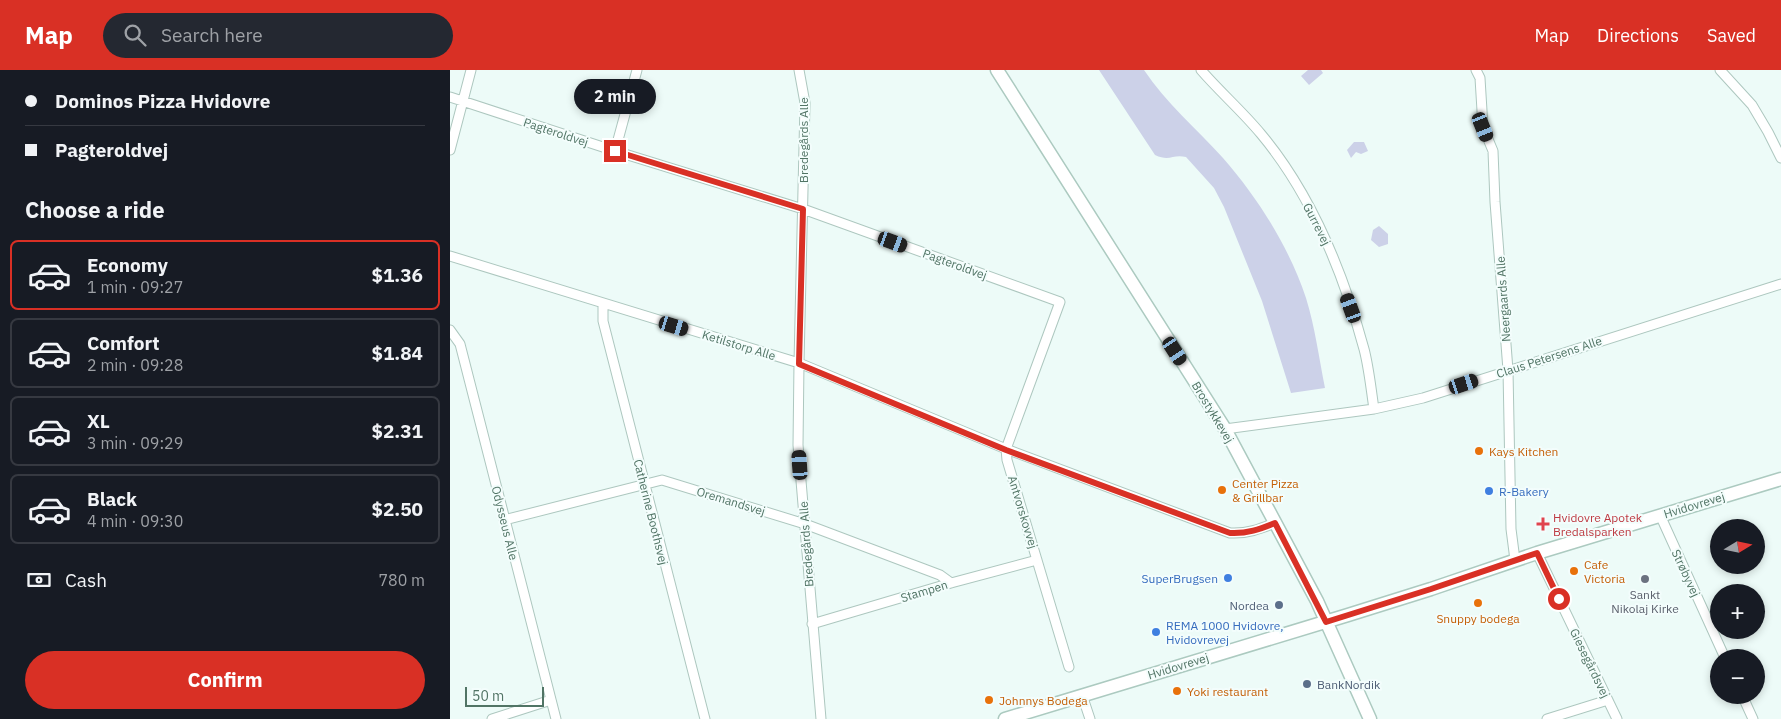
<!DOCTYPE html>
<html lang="en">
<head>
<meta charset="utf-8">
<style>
  :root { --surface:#171b24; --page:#242831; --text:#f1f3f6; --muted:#9ea1a6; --line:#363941; --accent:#d93025 }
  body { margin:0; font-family:"IBM Plex Sans",sans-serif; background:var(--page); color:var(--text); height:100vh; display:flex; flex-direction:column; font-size:19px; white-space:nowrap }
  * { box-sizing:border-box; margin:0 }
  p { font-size:16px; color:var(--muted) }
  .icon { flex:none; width:28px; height:28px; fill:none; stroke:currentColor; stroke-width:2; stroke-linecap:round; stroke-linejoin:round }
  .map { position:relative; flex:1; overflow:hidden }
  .drawer { display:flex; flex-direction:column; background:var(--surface); width:450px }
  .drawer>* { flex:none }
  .guide { display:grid; align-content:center; height:110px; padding:0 25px; background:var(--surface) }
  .needle { width:32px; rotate:80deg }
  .fabs { position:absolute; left:1260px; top:449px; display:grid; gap:10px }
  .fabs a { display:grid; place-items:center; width:55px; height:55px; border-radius:50%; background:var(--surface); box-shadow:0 2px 8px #0003; font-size:25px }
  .scale { position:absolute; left:15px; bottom:12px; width:79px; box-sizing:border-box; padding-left:5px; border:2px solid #517465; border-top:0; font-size:14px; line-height:18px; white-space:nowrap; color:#517465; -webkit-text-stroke:4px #f3fdfc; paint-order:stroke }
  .end { position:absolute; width:22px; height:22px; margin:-11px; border:6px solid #d93025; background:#fff; box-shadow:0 0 0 2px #fff }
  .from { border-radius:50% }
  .bubble { position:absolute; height:35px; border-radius:18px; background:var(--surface); box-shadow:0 2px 8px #0003; font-size:16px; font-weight:700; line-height:35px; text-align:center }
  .car { position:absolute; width:15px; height:30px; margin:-15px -8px; border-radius:6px; box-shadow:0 0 4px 1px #0007; background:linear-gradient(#222 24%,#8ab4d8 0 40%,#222 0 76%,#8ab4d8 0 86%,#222 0) }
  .guide b { display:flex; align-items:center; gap:18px; height:48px; font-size:19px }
  .guide b+b { border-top:1px solid var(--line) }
  .guide i { width:12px; height:12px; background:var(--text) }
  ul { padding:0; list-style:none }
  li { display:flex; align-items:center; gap:15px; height:70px; margin:0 10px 8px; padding:0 15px; border:2px solid var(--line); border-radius:8px }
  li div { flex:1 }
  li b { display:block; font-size:19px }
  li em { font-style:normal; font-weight:700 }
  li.active { border-color:var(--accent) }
  li>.icon { width:45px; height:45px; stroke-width:1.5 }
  h2 { padding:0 25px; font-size:22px; line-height:60px }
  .pay { display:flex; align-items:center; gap:12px; height:55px; padding:0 25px; font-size:19px }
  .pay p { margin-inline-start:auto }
  .primary-button { display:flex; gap:10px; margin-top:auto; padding:10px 25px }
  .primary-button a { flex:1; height:58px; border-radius:30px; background:var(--accent); color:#fff; font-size:20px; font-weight:700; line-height:58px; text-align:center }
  header { display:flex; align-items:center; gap:30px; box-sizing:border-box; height:70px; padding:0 25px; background:var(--accent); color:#fff }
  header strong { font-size:24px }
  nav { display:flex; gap:28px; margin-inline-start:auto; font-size:18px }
  .search { width:350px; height:45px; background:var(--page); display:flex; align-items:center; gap:12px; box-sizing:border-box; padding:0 18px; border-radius:28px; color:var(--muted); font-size:19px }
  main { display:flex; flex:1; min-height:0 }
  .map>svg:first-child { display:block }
</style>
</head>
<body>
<header>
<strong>Map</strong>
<div class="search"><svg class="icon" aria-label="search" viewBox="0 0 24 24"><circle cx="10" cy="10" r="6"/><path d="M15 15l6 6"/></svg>Search here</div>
<nav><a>Map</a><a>Directions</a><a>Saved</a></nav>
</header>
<main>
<section class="drawer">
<div class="guide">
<b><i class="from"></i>Dominos Pizza Hvidovre</b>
<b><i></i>Pagteroldvej</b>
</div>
<h2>Choose a ride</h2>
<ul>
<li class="active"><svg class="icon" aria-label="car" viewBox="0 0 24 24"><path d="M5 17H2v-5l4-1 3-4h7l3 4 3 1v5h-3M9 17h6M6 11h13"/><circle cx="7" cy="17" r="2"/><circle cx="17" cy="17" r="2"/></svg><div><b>Economy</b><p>1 min · 09:27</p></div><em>$1.36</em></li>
<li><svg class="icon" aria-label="car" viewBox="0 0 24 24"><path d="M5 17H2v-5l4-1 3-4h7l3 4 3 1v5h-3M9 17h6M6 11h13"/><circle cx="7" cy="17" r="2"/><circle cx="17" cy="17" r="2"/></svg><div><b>Comfort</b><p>2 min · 09:28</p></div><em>$1.84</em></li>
<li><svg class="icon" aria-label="car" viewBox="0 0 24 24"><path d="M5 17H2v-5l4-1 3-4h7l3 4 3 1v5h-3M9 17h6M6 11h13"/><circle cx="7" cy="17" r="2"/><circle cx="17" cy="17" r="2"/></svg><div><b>XL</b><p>3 min · 09:29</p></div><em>$2.31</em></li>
<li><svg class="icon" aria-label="car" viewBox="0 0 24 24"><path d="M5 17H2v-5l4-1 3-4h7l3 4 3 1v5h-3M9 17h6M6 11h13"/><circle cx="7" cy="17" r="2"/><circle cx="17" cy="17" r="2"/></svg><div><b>Black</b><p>4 min · 09:30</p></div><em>$2.50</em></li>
</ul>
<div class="pay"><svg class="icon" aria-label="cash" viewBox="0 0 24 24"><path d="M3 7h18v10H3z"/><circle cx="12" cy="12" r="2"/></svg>Cash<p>780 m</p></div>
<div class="primary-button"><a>Confirm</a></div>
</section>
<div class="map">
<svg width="1331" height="649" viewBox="0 0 1331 649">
  <rect width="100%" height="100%" fill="#edfbf8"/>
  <path fill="#ccd1e8" d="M 649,0 L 694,0 C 716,33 746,58 773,88 C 808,128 839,177 856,228 C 865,257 869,288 875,318 L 841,323 L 812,231 L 774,137 L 764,118 L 736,87 C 722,84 720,92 705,85 Z
    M 858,0 L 871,0 L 873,3 L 859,15 L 851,6 Z
    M 904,72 L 914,72 L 918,81 L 911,84 L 906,82 L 901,88 L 897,80 Z
    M 929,156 L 938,164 L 938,174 L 929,177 L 921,170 L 923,160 Z"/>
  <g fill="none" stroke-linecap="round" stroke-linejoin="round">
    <g stroke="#adc7bf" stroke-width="11">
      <path id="street" d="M 349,0 L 355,33 L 349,293 L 348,375 L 371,649
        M 751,0 C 770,22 792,41 811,64 C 862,125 893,202 914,279 C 919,298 921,319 924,339
        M 1026,0 L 1030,8 L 1033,57 L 1043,81 L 1045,132 L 1058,300 L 1061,459 L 1065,490
        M 1270,0 L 1302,35 L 1318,62 L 1331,88
        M 0,27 L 165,81 L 353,139 L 610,232 L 556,379 L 557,390 L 619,597
        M 0,80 L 21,0
        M 165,81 L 187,0
        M 0,186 L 349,293 L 556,379 L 780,463 C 797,464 810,459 825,453
        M 153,234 L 153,251 L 255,649
        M 0,260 L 10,274 L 106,649
        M 775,359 L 924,339 L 973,328 L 1331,214
        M 1210,445 L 1275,588
        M 54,450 L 212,410 L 355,454 L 490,505 L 501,513
        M 1087,483 L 1167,649
        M 362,554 L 501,513 L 587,490
        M 632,625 L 640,649
        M 1292,625 L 1303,649
        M 42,649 L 101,630
        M 1097,649 L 1158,630"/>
    </g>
    <g stroke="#accac0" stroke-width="15">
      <path id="secondary" d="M 547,0 L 775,359 L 867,531 L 920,649
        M 555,649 L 898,545 L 981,519 L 1087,483 L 1331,409"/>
    </g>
    <use href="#street" stroke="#fff" stroke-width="9"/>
    <use href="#secondary" stroke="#fff" stroke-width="12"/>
  </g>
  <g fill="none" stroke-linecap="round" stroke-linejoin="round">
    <path stroke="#d93025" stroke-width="6" d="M 165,81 L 353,139 L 349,294 L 556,380 L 780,463 C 797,464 810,459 825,453 L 876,552 L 981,519 L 1087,483 L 1109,529"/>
  </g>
  <g fill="#e8710a" stroke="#f3fdfc" stroke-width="2">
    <circle cx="1029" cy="381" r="5"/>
    <circle cx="772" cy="420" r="5"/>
    <circle cx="1124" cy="501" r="5"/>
    <circle cx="1028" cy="533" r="5"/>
    <circle cx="727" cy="621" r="5"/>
    <circle cx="539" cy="630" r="5"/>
  </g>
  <g fill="#3f7fe0" stroke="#f3fdfc" stroke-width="2">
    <circle cx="1039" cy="421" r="5"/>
    <circle cx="778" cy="508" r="5"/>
    <circle cx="706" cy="562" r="5"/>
  </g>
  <path fill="#e0444e" stroke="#f3fdfc" stroke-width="2" d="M1090.5 446.5h5v5h5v5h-5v5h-5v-5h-5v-5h5z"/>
  <circle fill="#6b7280" stroke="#f3fdfc" stroke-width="2" cx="1195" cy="509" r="5"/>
  <g fill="#5c6f8a" stroke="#f3fdfc" stroke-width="2">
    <circle cx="829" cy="535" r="5"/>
    <circle cx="857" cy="614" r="5"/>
  </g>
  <g text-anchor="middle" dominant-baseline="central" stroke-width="4" stroke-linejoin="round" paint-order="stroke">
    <g font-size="12" fill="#517465" stroke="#f3fdfc">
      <text transform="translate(106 62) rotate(18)">Pagteroldvej</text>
      <text transform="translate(353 70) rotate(-90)">Bredegårds Alle</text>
      <text transform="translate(867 154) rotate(63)">Gurrevej</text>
      <text transform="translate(505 194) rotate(20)">Pagteroldvej</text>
      <text transform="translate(1053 229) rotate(-94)">Neergaards Alle</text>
      <text transform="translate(289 275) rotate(17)">Ketilstorp Alle</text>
      <text transform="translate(1099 287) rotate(-18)">Claus Petersens Alle</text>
      <text transform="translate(763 342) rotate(59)">Brostykkevej</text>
      <text transform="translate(281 431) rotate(17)">Oremandsvej</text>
      <text transform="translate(1244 435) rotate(-17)">Hvidovrevej</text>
      <text transform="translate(201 442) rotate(76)">Catherine Boothsvej</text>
      <text transform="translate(573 442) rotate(73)">Antvorskovvej</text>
      <text transform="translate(55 453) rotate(76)">Odysseus Alle</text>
      <text transform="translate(356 474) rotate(-94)">Bredegårds Alle</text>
      <text transform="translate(1236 503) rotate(65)">Strøbyvej</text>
      <text transform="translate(474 521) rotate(-17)">Stampen</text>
      <text transform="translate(1140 593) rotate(64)">Giesegårdsvej</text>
      <text transform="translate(728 596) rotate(-17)">Hvidovrevej</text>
    </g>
    <g font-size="12" fill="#c56008" stroke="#f3fdfc" text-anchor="start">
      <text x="1039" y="381">Kays Kitchen</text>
      <text x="782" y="413">Center Pizza<tspan x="782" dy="14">&amp; Grillbar</tspan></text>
      <text x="1134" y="494">Cafe<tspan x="1134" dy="14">Victoria</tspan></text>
      <text x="1028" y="548" text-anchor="middle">Snuppy bodega</text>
      <text x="737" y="621">Yoki restaurant</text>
      <text x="549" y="630">Johnnys Bodega</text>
    </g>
    <g font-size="12" fill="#366cbe" stroke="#f3fdfc" text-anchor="start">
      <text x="1049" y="421">R-Bakery</text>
      <text x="768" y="508" text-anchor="end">SuperBrugsen</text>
      <text x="716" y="555">REMA 1000 Hvidovre,<tspan x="716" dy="14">Hvidovrevej</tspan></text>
    </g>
    <g font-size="12" fill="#be3a42" stroke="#f3fdfc" text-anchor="start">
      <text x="1103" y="447">Hvidovre Apotek<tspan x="1103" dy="14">Bredalsparken</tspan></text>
    </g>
    <g font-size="12" fill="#5b616d" stroke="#f3fdfc">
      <text x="1195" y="524">Sankt<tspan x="1195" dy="14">Nikolaj Kirke</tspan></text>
    </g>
    <g font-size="12" fill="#4e5e75" stroke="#f3fdfc" text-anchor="end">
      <text x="819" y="535">Nordea</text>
      <text x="867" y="614" text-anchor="start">BankNordik</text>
    </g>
  </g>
</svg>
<div class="fabs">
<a><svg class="needle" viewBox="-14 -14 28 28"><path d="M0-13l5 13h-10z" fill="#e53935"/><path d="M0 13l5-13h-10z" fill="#9ea1a6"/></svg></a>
<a>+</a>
<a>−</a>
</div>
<div class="scale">50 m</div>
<i class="end from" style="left:1109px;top:529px"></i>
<i class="end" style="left:165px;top:81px"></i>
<div class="bubble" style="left:124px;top:9px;width:82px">2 min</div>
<i class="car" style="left:1033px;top:57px;rotate:158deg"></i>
<i class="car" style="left:443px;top:172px;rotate:110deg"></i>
<i class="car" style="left:901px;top:238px;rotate:340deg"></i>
<i class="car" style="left:224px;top:256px;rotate:107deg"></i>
<i class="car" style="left:725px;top:281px;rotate:147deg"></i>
<i class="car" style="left:1014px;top:314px;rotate:72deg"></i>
<i class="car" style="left:350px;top:395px;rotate:356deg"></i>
</div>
</main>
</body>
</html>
